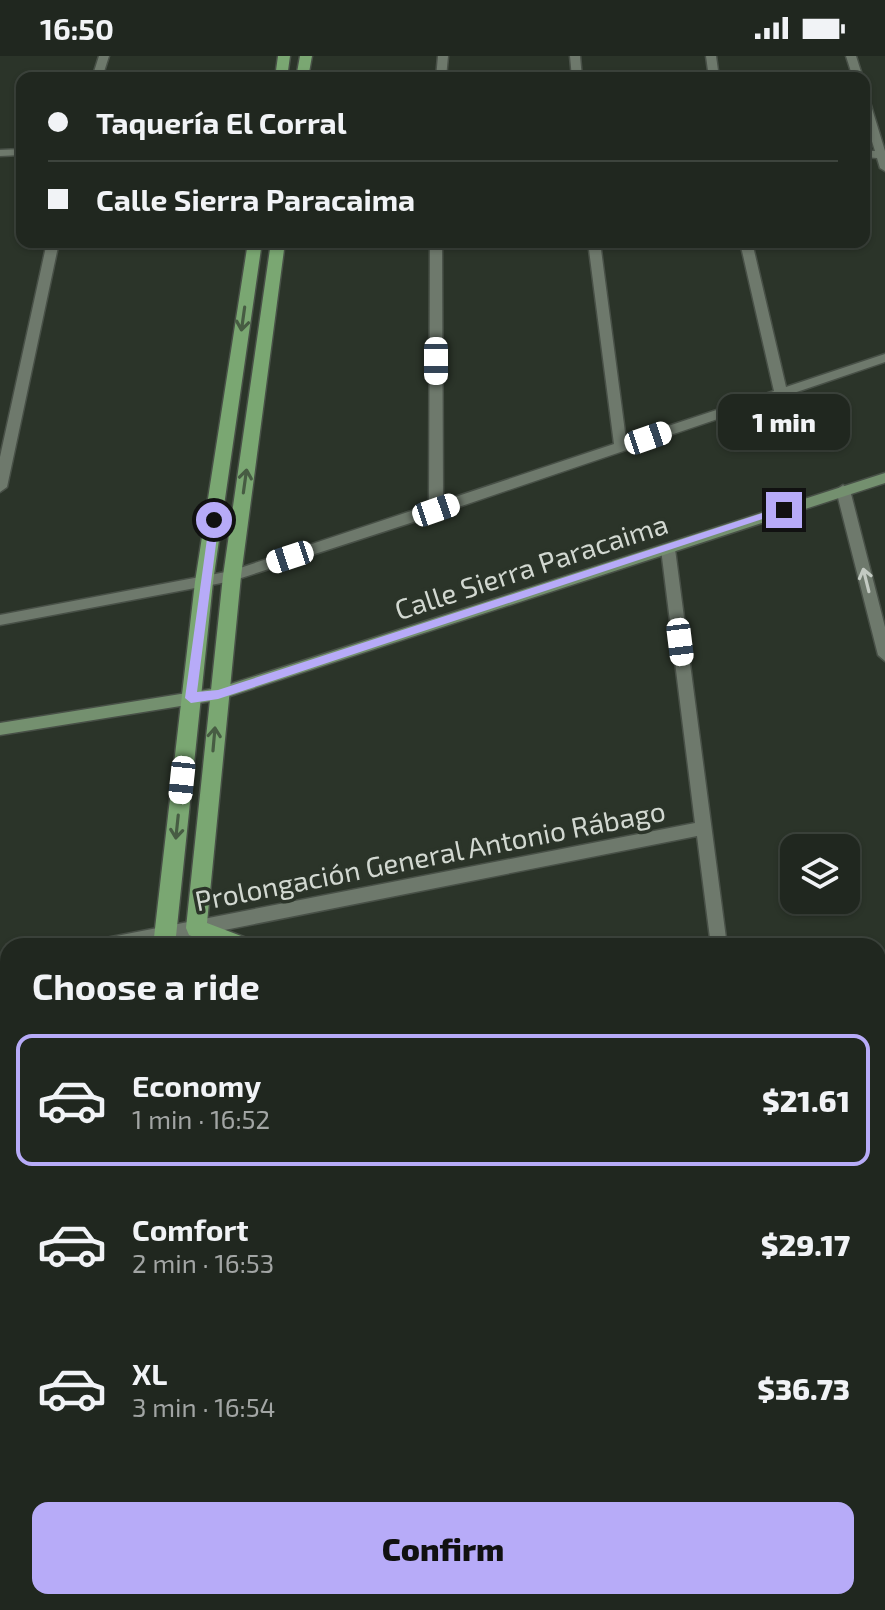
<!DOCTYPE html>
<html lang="en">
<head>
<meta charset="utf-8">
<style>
  :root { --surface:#20271f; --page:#282f28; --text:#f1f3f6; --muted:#a2a5a4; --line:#3d443d; --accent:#b7abf8 }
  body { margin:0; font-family:"Exo 2",sans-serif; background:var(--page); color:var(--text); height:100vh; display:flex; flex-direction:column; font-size:30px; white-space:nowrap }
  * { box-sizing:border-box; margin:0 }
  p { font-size:26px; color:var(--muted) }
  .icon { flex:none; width:44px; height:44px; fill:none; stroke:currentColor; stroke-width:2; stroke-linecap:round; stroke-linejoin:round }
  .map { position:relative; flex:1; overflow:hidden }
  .sheet { position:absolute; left:0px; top:882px; width:886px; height:672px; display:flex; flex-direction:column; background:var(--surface); border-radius:24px 24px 0 0; box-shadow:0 2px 6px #0004,0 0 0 2px var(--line) }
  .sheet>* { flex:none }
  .guide { position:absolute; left:16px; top:16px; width:854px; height:176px; border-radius:16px; box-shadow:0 2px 6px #0004,0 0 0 2px var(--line); display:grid; align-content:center; height:176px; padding:0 32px; background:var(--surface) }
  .controls { position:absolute; left:780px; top:778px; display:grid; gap:16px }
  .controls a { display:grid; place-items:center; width:80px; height:80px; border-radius:16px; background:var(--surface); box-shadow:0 2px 6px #0004,0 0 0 2px var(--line); font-size:40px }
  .end { position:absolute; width:36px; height:36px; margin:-18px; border:10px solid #b7abf8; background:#111; box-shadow:0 0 0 4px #111 }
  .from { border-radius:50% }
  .bubble { position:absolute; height:56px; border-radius:16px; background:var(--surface); box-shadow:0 2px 6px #0004,0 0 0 2px var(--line); font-size:26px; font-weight:800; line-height:56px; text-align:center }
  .car { position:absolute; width:24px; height:48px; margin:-24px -12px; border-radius:10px; box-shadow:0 0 6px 2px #0007; background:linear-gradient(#fff 24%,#345 0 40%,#fff 0 76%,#345 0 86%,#fff 0) }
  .guide b { display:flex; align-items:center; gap:28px; height:76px; font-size:30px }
  .guide b+b { border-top:2px solid var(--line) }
  .guide i { width:20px; height:20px; background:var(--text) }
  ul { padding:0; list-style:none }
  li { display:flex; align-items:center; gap:24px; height:132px; margin:0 16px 12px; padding:0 16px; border:4px solid transparent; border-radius:16px }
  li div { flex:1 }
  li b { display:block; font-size:30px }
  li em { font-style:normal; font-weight:800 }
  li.active { border-color:var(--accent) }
  li>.icon { width:72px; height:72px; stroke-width:1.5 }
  h2 { padding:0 32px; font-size:36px; line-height:96px }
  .primary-button { display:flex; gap:16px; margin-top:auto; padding:16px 32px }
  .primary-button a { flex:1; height:92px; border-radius:16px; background:var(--accent); color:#111; font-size:32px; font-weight:800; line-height:92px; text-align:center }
  .status { display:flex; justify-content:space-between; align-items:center; height:56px; padding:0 40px; background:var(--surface); direction:ltr }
  .status svg { height:22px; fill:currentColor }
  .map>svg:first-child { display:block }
</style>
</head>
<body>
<div class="status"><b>16:50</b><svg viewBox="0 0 49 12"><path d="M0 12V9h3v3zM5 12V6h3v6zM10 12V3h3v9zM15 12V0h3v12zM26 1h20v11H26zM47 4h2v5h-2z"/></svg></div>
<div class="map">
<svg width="885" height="1554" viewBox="0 0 885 1554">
  <rect width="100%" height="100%" fill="#2b3429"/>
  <path fill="#313e2e" d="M 100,1546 L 746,1546 L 748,1554 L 99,1554 Z"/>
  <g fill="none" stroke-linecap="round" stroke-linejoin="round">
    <g stroke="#485047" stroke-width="3">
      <path id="street" d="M 99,0 L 109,0 L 102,22 L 92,22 Z
        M 438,0 L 448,0 L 446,22 L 436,22 Z
        M 570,0 L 580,0 L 582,22 L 572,22 Z
        M 706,0 L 716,0 L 719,22 L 709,22 Z
        M 846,0 L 856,0 L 863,22 L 853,22 Z
        M 864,40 L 869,43 L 885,95 L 885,115 L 880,112 L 877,102 L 864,101 L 864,95 L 875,95 L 864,60 Z
        M 22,93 L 22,99 L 0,100 L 0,94 Z
        M 47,186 L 59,186 L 7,431 L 0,436 L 0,401 Z
        M 430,186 L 442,186 L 443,445 L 614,388 L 588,186 L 600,186 L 626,384 L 774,335 L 740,186 L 752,186 L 786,331 L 885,298 L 885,306 L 441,457 L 232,525 L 0,569 L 0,559 L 231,515 L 429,449 Z
        M 843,429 L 850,434 L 885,571 L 885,605 L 878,599 L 836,434 Z
        M 668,488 L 675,493 L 727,890 L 711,890 L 697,780 L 144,890 L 98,890 L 100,885 L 106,882 L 695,767 L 661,493 Z
        M 8,902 L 8,918 L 0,920 L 0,904 Z
        M 8,1057 L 8,1075 L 0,1076 L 0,1058 Z
        M 885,1213 L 885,1233 L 878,1234 L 878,1214 Z
        M 885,1367 L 885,1387 L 878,1389 L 878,1369 Z
        M 8,1493 L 8,1515 L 0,1517 L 0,1495 Z
        M 878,1544 L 879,1546 L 875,1554 L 822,1554 L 826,1546 L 878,1546 Z
        M 751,1546 L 773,1546 L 775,1554 L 753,1554 Z"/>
    </g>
    <g stroke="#485047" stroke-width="3">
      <path id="secondary" d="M 885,417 L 885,427 L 218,644 L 0,679 L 0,667 L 218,632 Z"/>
    </g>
    <g stroke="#485047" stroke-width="3">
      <path id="primary" d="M 278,0 L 290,0 L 287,22 L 275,22 Z
        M 300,0 L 312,0 L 308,22 L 296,22 Z
        M 248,186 L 262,186 L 213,526 L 175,890 L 153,890 L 195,526 Z
        M 271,186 L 285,186 L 241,520 L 207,867 L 249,883 L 253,890 L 217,890 L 189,879 L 186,872 L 223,520 Z
        M 878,1113 L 885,1116 L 885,1140 L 878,1137 Z
        M 57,1546 L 85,1546 L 84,1554 L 56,1554 Z"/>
    </g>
    <use href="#street" fill="#6e796c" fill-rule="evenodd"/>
    <use href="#secondary" fill="#74906f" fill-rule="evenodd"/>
    <use href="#primary" fill="#7aa772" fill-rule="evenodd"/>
  </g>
  <defs><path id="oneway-shaft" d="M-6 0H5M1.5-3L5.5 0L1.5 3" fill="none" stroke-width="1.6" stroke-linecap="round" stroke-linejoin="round" transform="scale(2)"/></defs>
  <g stroke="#475c43">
    <use href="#oneway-shaft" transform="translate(243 263) rotate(98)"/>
    <use href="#oneway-shaft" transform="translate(245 425) rotate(-82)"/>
    <use href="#oneway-shaft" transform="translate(214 683) rotate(-85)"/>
    <use href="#oneway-shaft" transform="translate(177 771) rotate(96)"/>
  </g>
  <use stroke="#c3cac2" href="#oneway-shaft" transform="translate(866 524) rotate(-104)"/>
  <path fill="#b7abf8" d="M 781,451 L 790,454 L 218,643 L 191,647 L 185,642 L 210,461 L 219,464 L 197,636 L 218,634 Z"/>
  <g text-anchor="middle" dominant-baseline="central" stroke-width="7" stroke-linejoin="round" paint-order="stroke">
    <g font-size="28" fill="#d2d8d1" stroke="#2b3429">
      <text transform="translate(531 510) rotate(-18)">Calle Sierra Paracaima</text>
      <text transform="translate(430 799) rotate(-11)">Prolongación General Antonio Rábago</text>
    </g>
  </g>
</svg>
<div class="controls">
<a><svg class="icon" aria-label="layers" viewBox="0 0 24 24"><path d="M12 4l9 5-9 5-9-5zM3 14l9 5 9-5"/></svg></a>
</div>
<i class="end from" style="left:214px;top:464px"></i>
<i class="end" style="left:784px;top:454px"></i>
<div class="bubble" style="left:718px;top:338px;width:132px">1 min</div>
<i class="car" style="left:436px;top:305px;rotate:180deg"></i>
<i class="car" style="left:648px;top:382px;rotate:71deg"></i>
<i class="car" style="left:436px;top:454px;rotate:71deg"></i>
<i class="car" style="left:290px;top:501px;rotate:252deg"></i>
<i class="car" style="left:680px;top:586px;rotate:173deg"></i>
<i class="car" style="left:182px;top:724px;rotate:186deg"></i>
<div class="guide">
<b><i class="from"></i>Taquería El Corral</b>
<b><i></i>Calle Sierra Paracaima</b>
</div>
<section class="sheet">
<h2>Choose a ride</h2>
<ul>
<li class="active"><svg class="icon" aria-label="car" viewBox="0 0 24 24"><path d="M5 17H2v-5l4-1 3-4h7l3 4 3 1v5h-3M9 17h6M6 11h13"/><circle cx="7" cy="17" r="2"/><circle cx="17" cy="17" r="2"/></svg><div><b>Economy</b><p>1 min · 16:52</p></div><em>$21.61</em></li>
<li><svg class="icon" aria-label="car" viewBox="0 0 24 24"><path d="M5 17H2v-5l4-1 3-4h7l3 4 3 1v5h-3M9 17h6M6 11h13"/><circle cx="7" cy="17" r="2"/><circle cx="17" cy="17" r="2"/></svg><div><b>Comfort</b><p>2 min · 16:53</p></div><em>$29.17</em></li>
<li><svg class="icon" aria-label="car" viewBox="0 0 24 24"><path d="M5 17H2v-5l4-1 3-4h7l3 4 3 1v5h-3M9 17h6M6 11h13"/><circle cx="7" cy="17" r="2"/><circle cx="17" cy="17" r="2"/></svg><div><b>XL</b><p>3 min · 16:54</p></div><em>$36.73</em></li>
</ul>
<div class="primary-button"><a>Confirm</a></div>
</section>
</div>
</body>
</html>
